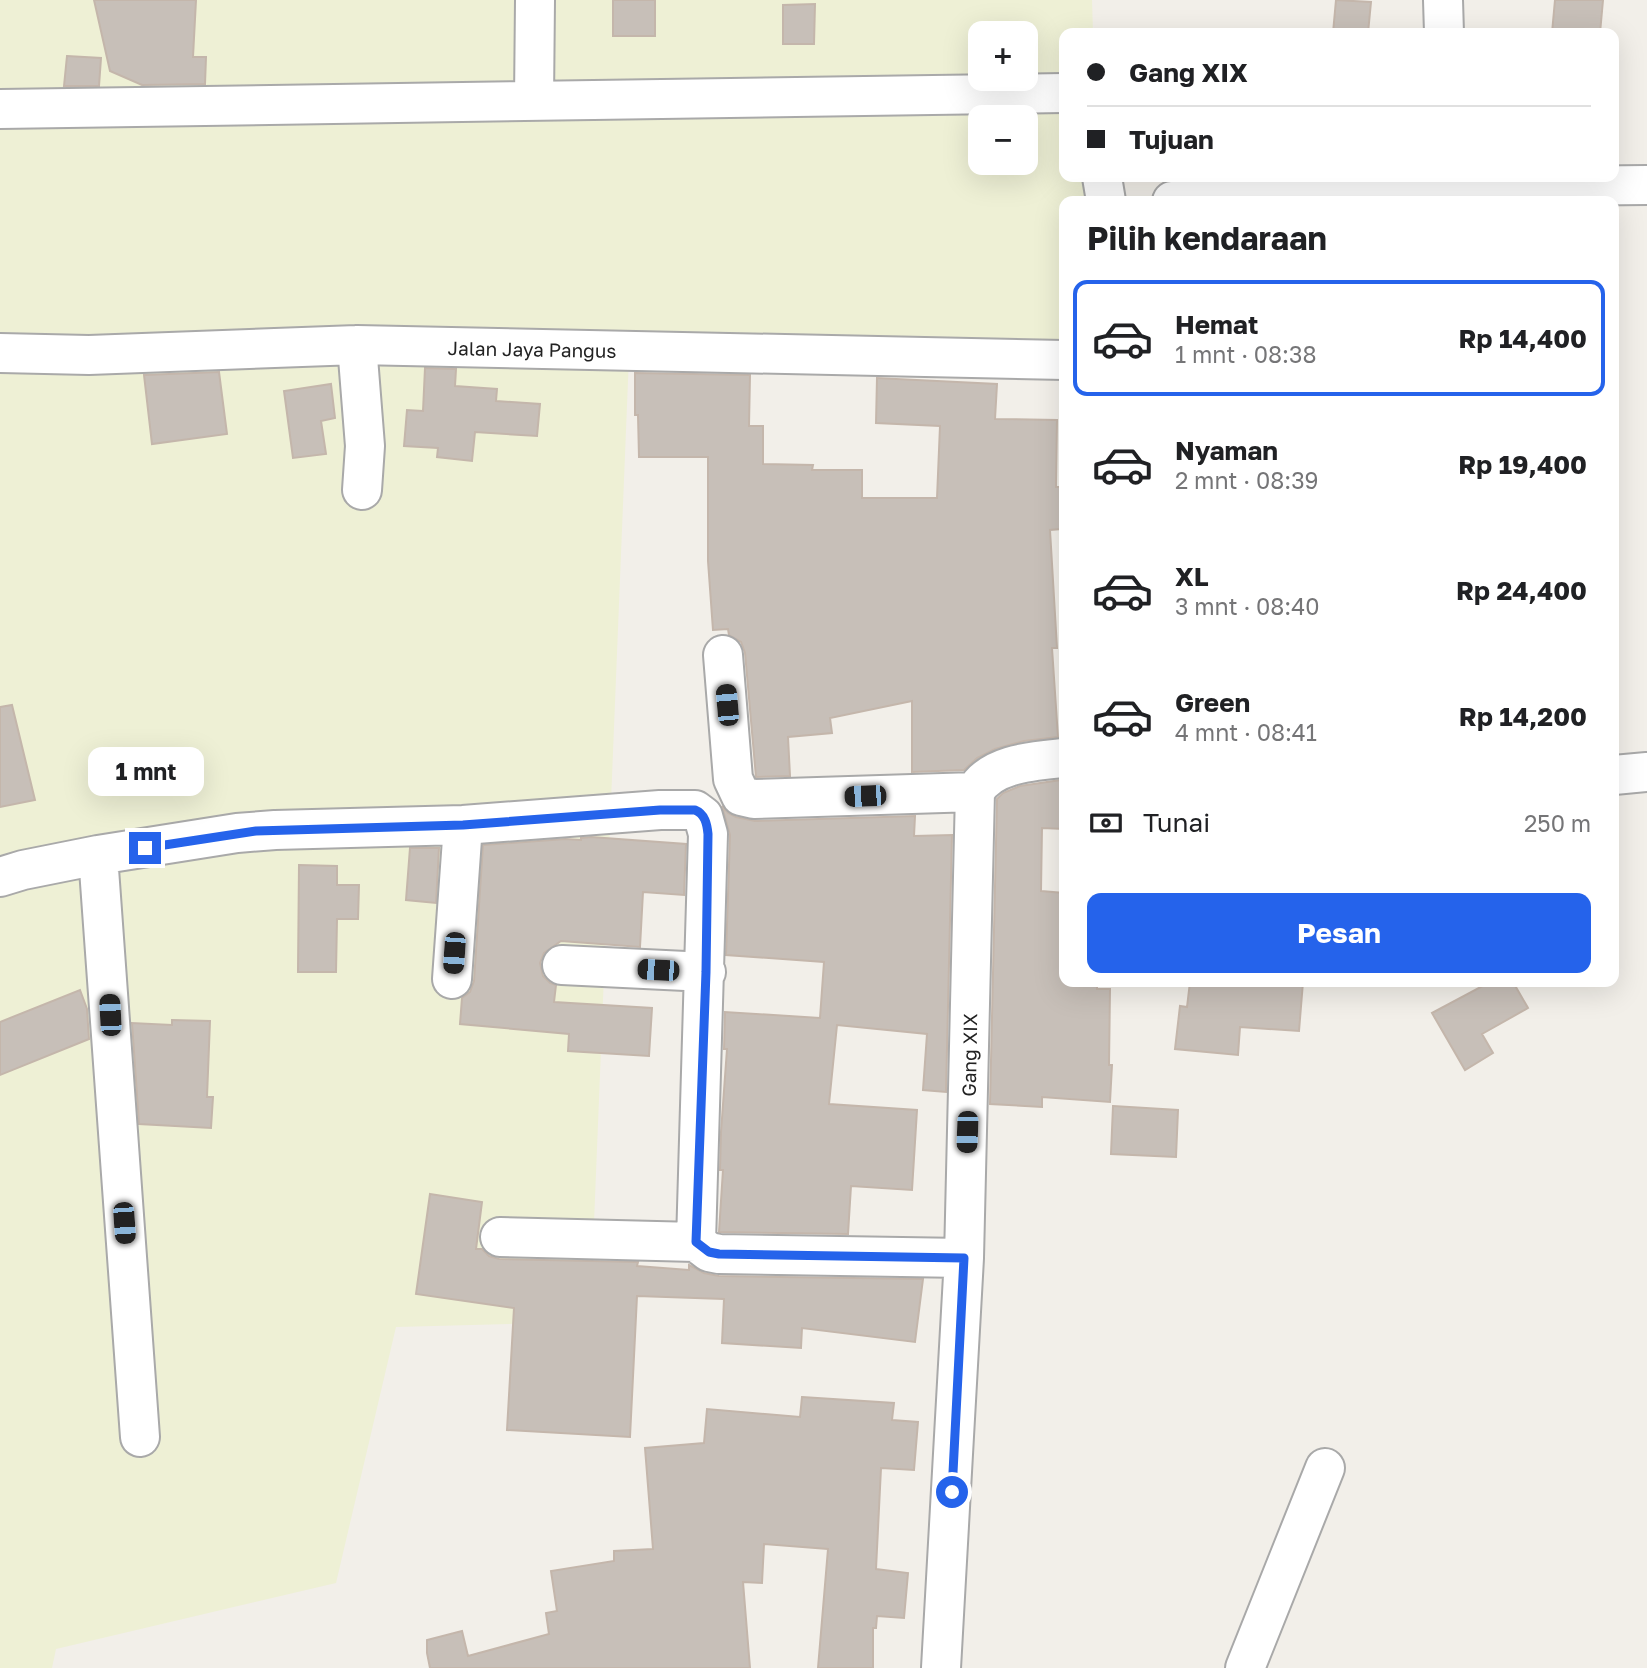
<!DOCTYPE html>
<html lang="id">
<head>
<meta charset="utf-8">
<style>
  :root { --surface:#fff; --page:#f6f6f6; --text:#202124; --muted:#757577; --line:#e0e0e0; --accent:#2563eb }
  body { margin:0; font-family:"Golos Text",sans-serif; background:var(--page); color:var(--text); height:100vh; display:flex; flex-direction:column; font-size:26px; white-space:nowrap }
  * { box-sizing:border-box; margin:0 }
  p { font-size:23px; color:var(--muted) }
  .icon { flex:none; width:38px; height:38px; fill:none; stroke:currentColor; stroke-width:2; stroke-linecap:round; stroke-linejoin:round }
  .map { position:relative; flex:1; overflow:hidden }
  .details { position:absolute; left:1059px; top:196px; width:560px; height:791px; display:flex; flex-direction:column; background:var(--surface); border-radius:14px; box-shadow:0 7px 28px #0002 }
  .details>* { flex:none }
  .banner { position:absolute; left:1059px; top:28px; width:560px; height:154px; border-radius:14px; box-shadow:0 7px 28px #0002; display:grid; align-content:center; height:154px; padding:0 28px; background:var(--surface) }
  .controls { position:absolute; left:968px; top:21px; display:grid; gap:14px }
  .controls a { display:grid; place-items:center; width:70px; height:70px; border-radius:14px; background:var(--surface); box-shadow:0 7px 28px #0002; font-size:35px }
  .end { position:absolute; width:32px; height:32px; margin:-16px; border:9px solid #2563eb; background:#fff; box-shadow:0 0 0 4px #fff }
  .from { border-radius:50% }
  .bubble { position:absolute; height:49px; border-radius:14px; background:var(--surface); box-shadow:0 7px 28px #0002; font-size:23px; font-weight:700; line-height:49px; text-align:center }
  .car { position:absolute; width:21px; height:42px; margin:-21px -10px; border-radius:9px; box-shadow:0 0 5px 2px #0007; background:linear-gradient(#222 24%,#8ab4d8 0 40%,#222 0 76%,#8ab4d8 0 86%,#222 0) }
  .banner b { display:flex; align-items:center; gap:24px; height:66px; font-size:26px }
  .banner b+b { border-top:2px solid var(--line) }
  .banner i { width:18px; height:18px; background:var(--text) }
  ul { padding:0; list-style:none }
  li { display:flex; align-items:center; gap:21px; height:116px; margin:0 14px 10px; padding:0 14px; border:4px solid transparent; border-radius:14px }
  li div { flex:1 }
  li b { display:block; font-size:26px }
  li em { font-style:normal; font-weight:700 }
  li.selected { border-color:var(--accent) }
  li>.icon { width:63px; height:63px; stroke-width:1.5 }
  h2 { padding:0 28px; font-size:32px; line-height:84px }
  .pay { display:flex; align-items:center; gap:18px; height:77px; padding:0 28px; font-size:26px }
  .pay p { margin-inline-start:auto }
  .cta { display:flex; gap:14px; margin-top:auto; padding:14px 28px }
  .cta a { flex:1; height:80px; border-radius:14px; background:var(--accent); color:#fff; font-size:28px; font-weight:700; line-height:80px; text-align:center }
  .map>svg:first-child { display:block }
</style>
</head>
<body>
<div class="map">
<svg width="1647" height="1668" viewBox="0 0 1647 1668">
  <rect width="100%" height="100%" fill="#f2efe9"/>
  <path fill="#eef0d5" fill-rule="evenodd" d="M 0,0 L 1092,0 L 1093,33 L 1064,33 L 1064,177 L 1099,177 L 1101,201 L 1064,201 L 1064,348 L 629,356 L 590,1322 L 396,1327 L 336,1583 L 56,1649 L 52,1668 L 0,1668 ZM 980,33 L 1026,33 L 1026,79 L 980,79 ZM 980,117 L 1026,117 L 1026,163 L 980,163 Z"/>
  <path fill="#c7bfb8" stroke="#c4b6ab" stroke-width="2" d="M 94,0 L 196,0 L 193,57 L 206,57 L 205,84 L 142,85 L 110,71 Z
    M 613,0 L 655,0 L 655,36 L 613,36 Z
    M 1336,0 L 1371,2 L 1368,33 L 1333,33 Z
    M 1555,0 L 1603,0 L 1600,33 L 1552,33 Z
    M 815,4 L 814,44 L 783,44 L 783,5 Z
    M 67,56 L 101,58 L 99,86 L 64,86 Z
    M 425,368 L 456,369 L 455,386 L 497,389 L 496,401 L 540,404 L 537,436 L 475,432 L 472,461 L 437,457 L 438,448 L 404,446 L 407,410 L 423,411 Z
    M 219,372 L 227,434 L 152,444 L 144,375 Z
    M 635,373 L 750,375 L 749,426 L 763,426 L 763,464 L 813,465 L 812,470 L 862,470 L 862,498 L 937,498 L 940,426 L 876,423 L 877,378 L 997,384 L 995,419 L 1057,420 L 1056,487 L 1060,487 L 1061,529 L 1050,530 L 1057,648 L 1052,648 L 1058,737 L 1024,741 L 995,749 L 977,758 L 964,770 L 912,772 L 912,701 L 830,718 L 832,733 L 788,737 L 790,776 L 756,777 L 745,653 L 741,642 L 729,635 L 728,629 L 713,630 L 708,561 L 708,457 L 639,457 L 638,415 L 635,415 Z
    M 331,384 L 335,418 L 321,421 L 326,454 L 293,458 L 284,391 Z
    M 12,705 L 35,800 L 0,807 L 0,707 Z
    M 1061,780 L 1062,788 L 1064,789 L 1064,829 L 1042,828 L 1041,891 L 1064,893 L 1061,952 L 1064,952 L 1064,982 L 1097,982 L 1097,989 L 1110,989 L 1109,1065 L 1112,1065 L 1110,1102 L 1042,1097 L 1042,1107 L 990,1104 L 997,799 L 1003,793 L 1020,786 Z
    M 722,806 L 728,813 L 736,817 L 755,821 L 915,816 L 914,836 L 952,835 L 946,1092 L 923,1090 L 927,1034 L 837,1025 L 829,1104 L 917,1110 L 912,1190 L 851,1186 L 848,1234 L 719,1232 L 723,1170 L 720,1170 L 721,1132 L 727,1049 L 724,1049 L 725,1012 L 820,1018 L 824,962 L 726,955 L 730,835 Z
    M 591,837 L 686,844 L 684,895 L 643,892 L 640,947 L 561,941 L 544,953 L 540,963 L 543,976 L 550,983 L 556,985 L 554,1002 L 652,1008 L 649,1056 L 568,1051 L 569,1034 L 460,1024 L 462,998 L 470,992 L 474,981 L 483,845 L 565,839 L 581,840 L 581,838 Z
    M 410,848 L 439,848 L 436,903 L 406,900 Z
    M 299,865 L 337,866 L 337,885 L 359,885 L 358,919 L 337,919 L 336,972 L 298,972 Z
    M 1190,982 L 1303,982 L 1299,1031 L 1240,1027 L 1238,1055 L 1175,1049 L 1180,1006 L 1187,1007 Z
    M 1490,982 L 1513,982 L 1528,1008 L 1482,1034 L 1493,1053 L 1465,1070 L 1432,1013 Z
    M 80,990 L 87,1009 L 89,1039 L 0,1075 L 0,1022 Z
    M 172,1020 L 210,1021 L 207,1097 L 213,1097 L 211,1128 L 139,1124 L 132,1023 L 172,1025 Z
    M 1113,1106 L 1178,1110 L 1176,1157 L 1111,1154 Z
    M 430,1194 L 482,1202 L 476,1249 L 482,1249 L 489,1256 L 499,1259 L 638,1262 L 637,1266 L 689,1270 L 689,1265 L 704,1273 L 719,1276 L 923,1279 L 915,1342 L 802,1328 L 801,1348 L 722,1343 L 724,1299 L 637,1296 L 630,1437 L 507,1430 L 514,1308 L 416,1294 Z
    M 802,1397 L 894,1403 L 892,1420 L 918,1422 L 914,1470 L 881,1468 L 876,1569 L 908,1573 L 904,1618 L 877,1616 L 876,1628 L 873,1628 L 873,1668 L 818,1668 L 828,1549 L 764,1544 L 762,1583 L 743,1582 L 750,1668 L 430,1668 L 427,1653 L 427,1640 L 462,1631 L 468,1656 L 549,1634 L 546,1613 L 557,1611 L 551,1571 L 614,1561 L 614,1551 L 653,1549 L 645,1448 L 704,1443 L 707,1409 L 800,1417 Z"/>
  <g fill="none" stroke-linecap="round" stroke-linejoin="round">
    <g stroke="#a9a9a9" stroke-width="42">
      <path id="minor" d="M 1443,0 L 1444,33
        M 534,100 L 535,0
        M 0,109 L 1064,93
        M 1102,177 L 1106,201
        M 1172,201 L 1446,187 L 1647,185
        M 357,345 L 365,446 L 362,490
        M 0,353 L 89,355 L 357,345 L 1064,360
        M 723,655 L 733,779 L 741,796 L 754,799 L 975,792
        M 1614,775 L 1647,772
        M 98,855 L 140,1437
        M 0,877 L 23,870 L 98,855 L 237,833 L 275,830 L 463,825 L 660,810 L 695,810 L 703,816 L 708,834 L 696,1242 L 709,1252 L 719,1254 L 964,1258
        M 562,965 L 706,972
        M 452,979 L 463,825
        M 500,1237 L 696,1242
        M 941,1668 L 964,1258 L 975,792 C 990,763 1035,761 1064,758
        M 1245,1668 L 1325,1468"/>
    </g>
    <use href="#minor" stroke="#fff" stroke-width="38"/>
  </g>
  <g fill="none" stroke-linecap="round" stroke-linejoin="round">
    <path stroke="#2563eb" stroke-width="9" d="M 145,848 L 256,831 L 463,825 L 660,810 L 695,810 C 705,814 707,824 708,834 L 706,972 L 696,1242 L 709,1252 L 719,1254 L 964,1258 L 952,1492"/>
  </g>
  <g text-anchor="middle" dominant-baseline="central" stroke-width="7" stroke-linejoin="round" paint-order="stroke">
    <g font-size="19" fill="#222" stroke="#fff">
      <text transform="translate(532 349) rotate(1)">Jalan Jaya Pangus</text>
      <text transform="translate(969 1055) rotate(-89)">Gang XIX</text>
    </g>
  </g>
</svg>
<div class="controls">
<a>+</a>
<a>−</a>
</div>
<i class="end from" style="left:952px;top:1492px"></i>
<i class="end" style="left:145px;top:848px"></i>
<div class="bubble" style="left:88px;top:747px;width:116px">1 mnt</div>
<i class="car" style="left:727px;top:705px;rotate:355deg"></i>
<i class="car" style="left:865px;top:796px;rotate:268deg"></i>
<i class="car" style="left:454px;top:953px;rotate:184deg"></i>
<i class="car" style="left:658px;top:970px;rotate:273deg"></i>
<i class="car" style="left:110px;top:1015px;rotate:357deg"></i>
<i class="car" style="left:967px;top:1132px;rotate:182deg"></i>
<i class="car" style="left:124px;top:1223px;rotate:176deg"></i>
<div class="banner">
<b><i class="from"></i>Gang XIX</b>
<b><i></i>Tujuan</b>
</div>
<section class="details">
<h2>Pilih kendaraan</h2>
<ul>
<li class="selected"><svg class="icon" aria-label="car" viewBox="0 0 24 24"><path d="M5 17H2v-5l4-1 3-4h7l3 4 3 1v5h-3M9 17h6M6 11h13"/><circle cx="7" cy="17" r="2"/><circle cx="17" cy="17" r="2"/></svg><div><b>Hemat</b><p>1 mnt · 08:38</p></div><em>Rp 14,400</em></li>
<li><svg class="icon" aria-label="car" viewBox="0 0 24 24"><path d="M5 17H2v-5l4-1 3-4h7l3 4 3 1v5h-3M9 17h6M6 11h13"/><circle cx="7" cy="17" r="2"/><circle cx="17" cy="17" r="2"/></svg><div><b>Nyaman</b><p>2 mnt · 08:39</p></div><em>Rp 19,400</em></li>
<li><svg class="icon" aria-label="car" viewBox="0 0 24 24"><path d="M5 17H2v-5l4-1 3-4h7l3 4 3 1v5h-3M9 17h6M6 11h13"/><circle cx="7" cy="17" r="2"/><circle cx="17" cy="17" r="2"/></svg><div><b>XL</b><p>3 mnt · 08:40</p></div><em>Rp 24,400</em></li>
<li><svg class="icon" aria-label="car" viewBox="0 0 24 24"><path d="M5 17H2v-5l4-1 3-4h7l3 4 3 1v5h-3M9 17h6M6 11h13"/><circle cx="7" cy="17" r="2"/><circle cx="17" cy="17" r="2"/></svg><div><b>Green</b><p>4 mnt · 08:41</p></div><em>Rp 14,200</em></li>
</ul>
<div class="pay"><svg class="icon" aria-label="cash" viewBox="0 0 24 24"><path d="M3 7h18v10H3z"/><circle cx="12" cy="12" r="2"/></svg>Tunai<p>250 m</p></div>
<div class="cta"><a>Pesan</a></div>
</section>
</div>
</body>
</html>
